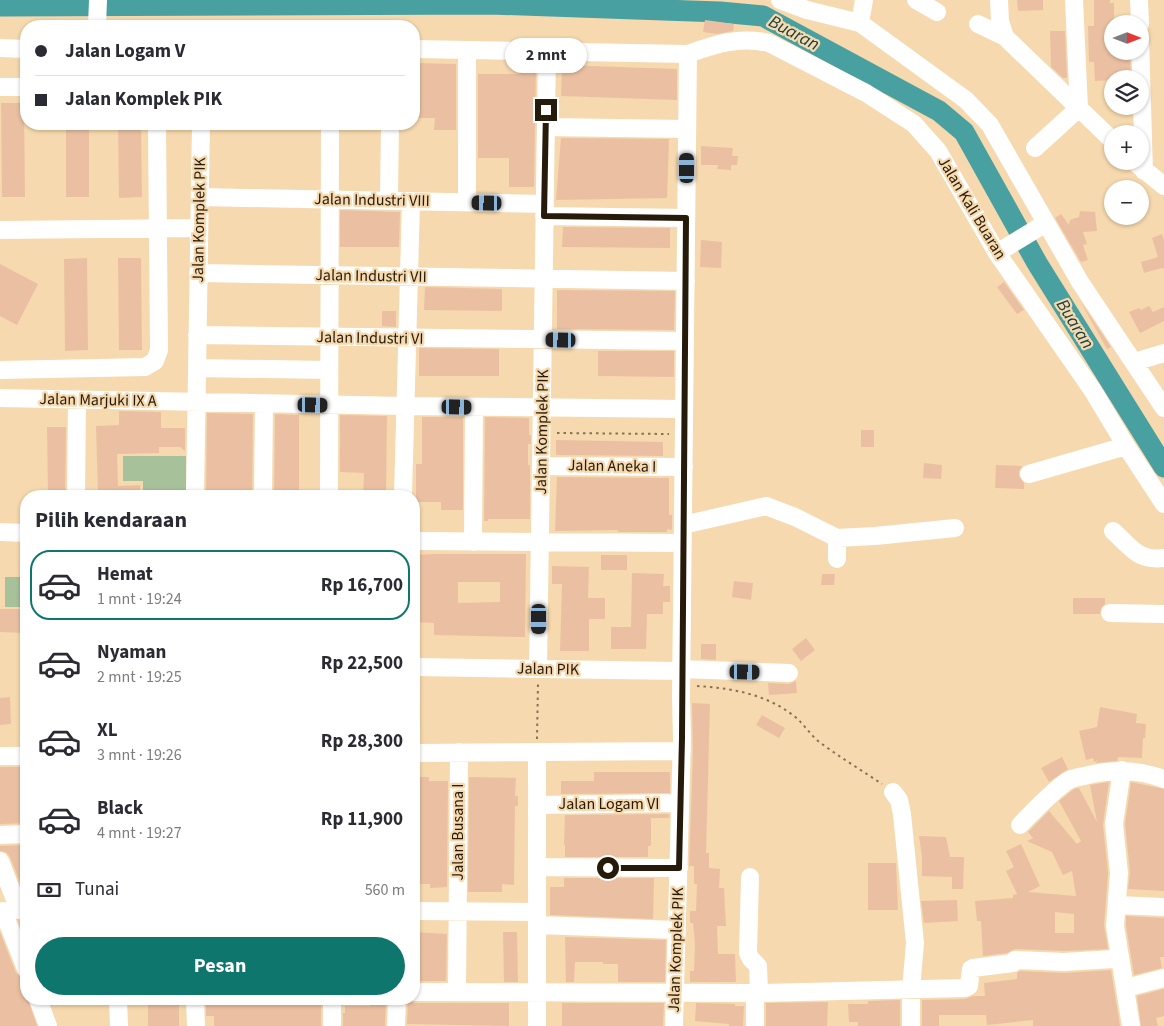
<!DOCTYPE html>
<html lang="id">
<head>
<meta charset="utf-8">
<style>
  :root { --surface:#fff; --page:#f7f7f7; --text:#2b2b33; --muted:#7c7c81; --line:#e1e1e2; --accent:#0f766e }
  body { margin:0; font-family:"Source Sans 3",sans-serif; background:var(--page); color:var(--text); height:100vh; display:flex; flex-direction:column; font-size:19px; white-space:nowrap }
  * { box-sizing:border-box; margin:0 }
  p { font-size:16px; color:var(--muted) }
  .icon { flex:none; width:28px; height:28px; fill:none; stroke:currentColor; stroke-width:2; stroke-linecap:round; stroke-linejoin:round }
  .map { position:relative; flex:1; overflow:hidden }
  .drawer { position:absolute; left:20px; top:490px; width:400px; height:515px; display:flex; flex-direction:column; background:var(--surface); border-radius:20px; box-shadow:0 1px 4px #0004 }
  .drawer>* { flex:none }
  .top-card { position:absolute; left:20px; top:20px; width:400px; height:110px; border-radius:20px; box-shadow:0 1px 4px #0004; display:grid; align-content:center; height:110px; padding:0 15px; background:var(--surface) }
  .needle { width:32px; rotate:90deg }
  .controls { position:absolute; left:1104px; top:15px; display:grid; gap:10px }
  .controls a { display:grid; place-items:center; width:45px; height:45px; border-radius:50%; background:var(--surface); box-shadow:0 1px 4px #0004; font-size:25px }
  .end { position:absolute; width:22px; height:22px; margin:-11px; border:6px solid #261b0b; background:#fff; box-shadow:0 0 0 2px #fff }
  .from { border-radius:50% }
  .bubble { position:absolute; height:35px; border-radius:18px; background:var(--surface); box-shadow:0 1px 4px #0004; font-size:16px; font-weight:700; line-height:35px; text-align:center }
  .car { position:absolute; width:15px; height:30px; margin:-15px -8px; border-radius:6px; box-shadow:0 0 4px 1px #0007; background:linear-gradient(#222 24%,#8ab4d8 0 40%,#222 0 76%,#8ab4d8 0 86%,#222 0) }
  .top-card b { display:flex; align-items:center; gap:18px; height:48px; font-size:19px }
  .top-card b+b { border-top:1px solid var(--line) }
  .top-card i { width:12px; height:12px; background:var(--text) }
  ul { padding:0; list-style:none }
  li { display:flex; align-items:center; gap:15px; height:70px; margin:0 10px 8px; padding:0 5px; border:2px solid transparent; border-radius:20px }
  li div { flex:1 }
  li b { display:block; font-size:19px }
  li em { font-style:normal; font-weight:700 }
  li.current { border-color:var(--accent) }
  li>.icon { width:45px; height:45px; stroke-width:1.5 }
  h2 { padding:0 15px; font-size:22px; line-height:60px }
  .pay { display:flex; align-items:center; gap:12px; height:55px; padding:0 15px; font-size:19px }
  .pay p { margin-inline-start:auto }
  .button { display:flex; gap:10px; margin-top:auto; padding:10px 15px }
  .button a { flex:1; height:58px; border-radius:30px; background:var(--accent); color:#fff; font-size:20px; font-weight:700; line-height:58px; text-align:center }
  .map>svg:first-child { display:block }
</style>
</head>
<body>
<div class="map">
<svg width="1164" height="1026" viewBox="0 0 1164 1026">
  <rect width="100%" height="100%" fill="#f6d9ae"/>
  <path fill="#a7c29b" d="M 123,456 L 186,456 L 186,496 L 143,496 L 143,481 L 123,481 Z
    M 5,577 L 26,577 L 26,607 L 5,607 Z"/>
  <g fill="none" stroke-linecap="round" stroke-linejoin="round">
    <path stroke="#49a0a1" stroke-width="21" d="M 0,6 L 491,4 L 720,12 L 763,16 L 939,111 L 964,132 L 1037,263 L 1164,467"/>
  </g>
  <path fill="#ebc0a2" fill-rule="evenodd" d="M 1017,0 L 1043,0 L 1043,10 L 1018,11 Z
    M 1094,0 L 1110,0 L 1110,3 L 1114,3 L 1114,24 L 1109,25 L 1109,51 L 1130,51 L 1131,79 L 1095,81 L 1094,62 L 1089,62 L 1088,26 L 1094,26 Z
    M 705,20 L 734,24 L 733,31 L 717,34 L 703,32 Z
    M 1050,31 L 1065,31 L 1067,78 L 1063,78 L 1051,67 Z
    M 414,63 L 456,64 L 456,130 L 434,130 L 435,118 L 414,118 Z
    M 519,63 L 536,63 L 534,187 L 509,187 L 509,158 L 478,158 L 478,74 L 519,74 Z
    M 562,65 L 677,69 L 677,100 L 561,96 Z
    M 1,103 L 24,103 L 25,197 L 2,197 Z
    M 66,124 L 89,124 L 89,197 L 66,197 Z
    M 118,124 L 141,124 L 142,197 L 119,198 Z
    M 561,138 L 669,139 L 667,198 L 556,200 Z
    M 701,146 L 733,148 L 732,156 L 738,156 L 737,165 L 731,165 L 731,170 L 717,169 L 718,165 L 701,165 Z
    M 340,210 L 400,212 L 399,247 L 340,247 Z
    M 1080,211 L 1095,212 L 1097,231 L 1083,232 L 1087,244 L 1083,245 L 1088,260 L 1081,262 L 1055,218 L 1061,214 L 1069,225 L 1070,220 L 1079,217 Z
    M 563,227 L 670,228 L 670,248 L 562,247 Z
    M 1162,234 L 1164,240 L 1164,269 L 1162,268 L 1144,273 L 1141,262 L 1158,257 L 1152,238 Z
    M 701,240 L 722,242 L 721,268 L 700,267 Z
    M 87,258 L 88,350 L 65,351 L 64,259 Z
    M 118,258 L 141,258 L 142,350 L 119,350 Z
    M 0,264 L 38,284 L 17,325 L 0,316 Z
    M 1004,282 L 1024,310 L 1017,314 L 997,287 Z
    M 425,287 L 502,289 L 502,311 L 424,310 Z
    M 557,290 L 675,291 L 674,330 L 557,329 Z
    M 1079,299 L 1111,347 L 1107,349 Z
    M 1149,306 L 1153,312 L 1164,307 L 1164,321 L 1140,333 L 1129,312 L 1139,308 L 1141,310 Z
    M 382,311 L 396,311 L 396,327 L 382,326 Z
    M 419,348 L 499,349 L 499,376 L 419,376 Z
    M 598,351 L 674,351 L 674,377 L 598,376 Z
    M 119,411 L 161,412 L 161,428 L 185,428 L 185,451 L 180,447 L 159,447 L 159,453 L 117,454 L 118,486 L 140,485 L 140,496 L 98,496 L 96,426 L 119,425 Z
    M 207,413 L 253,414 L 252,496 L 206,496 Z
    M 275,414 L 299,415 L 299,493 L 282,493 L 282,496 L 274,496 Z
    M 340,415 L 387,416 L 386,496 L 363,496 L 364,473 L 340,472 Z
    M 422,417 L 463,417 L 463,510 L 441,510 L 441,502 L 416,502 L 416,464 L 422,464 Z
    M 485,417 L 529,418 L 529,435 L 531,435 L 531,444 L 528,444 L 528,465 L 530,465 L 530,519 L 488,519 L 488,521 L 484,521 Z
    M 47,427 L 66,427 L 65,496 L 48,496 Z
    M 861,430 L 874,430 L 874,447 L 861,447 Z
    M 556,440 L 663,442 L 663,456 L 556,455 Z
    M 924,463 L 942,465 L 941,479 L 923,478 Z
    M 996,465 L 1022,466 L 1019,471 L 1019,476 L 1024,483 L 1024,489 L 995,488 Z
    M 557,477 L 669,478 L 669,515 L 672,515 L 672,530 L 667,529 L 667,532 L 618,532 L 618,530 L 555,531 Z
    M 433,554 L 526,554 L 525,637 L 434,635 L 434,623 L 414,622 L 414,555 ZM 458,582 L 500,582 L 500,602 L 458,603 Z
    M 601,555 L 627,555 L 627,570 L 601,570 Z
    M 552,566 L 589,567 L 588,598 L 605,598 L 605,619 L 589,619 L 589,651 L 560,651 L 562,584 L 552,584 Z
    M 632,573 L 664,574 L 663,586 L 670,586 L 670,602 L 663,602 L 663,614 L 647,614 L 646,649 L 611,649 L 611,627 L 631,627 Z
    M 822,574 L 835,574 L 834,585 L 821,585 Z
    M 734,581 L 753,583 L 751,600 L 732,597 Z
    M 1073,598 L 1105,598 L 1105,604 L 1101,608 L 1100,614 L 1073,614 Z
    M 0,609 L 26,609 L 26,633 L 0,632 Z
    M 806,638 L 815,650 L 801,661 L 792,649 Z
    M 701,644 L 716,644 L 716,660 L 701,659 Z
    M 796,681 L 797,693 L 769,695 L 768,683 L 789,684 Z
    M 10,697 L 11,724 L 0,725 L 0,698 Z
    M 692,703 L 710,704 L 706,853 L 709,853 L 709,868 L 720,869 L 719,888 L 724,888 L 726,926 L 717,926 L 718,954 L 735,954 L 736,982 L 690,982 L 690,971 L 694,971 L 695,944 L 693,923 L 690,923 L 690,911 L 696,911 L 697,884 L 694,884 L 694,866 L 689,866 L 693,751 Z
    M 1100,707 L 1137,714 L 1136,723 L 1146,724 L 1145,738 L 1143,738 L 1142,758 L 1118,757 L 1117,761 L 1095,763 L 1098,760 L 1094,762 L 1093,758 L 1086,760 L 1079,731 L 1097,727 Z
    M 762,715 L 785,728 L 779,738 L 756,725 Z
    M 1062,757 L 1068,769 L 1049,782 L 1041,768 Z
    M 0,767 L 26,767 L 26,823 L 0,824 Z
    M 594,772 L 670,772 L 670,793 L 561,794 L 561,781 L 594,781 Z
    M 414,777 L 429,777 L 429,781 L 448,781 L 447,887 L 430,888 L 430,884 L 414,884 Z
    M 469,777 L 516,778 L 515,796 L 518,796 L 518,806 L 515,806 L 514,885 L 502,884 L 502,892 L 468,892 Z
    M 1109,782 L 1103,825 L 1108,873 L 1104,925 L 1108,949 L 1064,951 L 1015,949 L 1007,953 L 983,956 L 981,921 L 977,921 L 975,901 L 1013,898 L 1013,895 L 1017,894 L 1006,871 L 1014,867 L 1006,851 L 1021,844 L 1040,886 L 1028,892 L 1076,896 L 1072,871 L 1063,875 L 1052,852 L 1027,841 L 1033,838 L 1028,832 L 1049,811 L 1077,844 L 1081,841 L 1059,801 L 1074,789 L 1079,788 L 1097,822 L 1090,785 ZM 1055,912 L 1074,914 L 1074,933 L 1055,933 Z
    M 1131,782 L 1164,789 L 1164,891 L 1128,889 L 1130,872 L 1125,824 Z
    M 669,814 L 669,818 L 651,818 L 651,846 L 648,846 L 648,857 L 565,857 L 565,845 L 564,845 L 565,815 Z
    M 919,836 L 946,837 L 950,857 L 964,857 L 963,889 L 952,889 L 952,877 L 922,876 L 922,857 Z
    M 26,845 L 26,897 L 10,857 L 6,852 L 0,851 L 0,846 Z
    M 868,863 L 896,863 L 898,910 L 868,910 Z
    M 564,878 L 654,878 L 653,919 L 550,915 L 550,887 L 564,887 Z
    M 957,900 L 958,921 L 924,923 L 921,901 Z
    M 1126,916 L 1164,918 L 1164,957 L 1160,957 L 1162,968 L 1134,975 L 1126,926 Z
    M 0,932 L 16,973 L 22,978 L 26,991 L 26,999 L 28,999 L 37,1026 L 0,1026 Z
    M 414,932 L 447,934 L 446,981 L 414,981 Z
    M 503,932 L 517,932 L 518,982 L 504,982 Z
    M 565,937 L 666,940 L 665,982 L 618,982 L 618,964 L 603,964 L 603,962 L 575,962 L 574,982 L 566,982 Z
    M 1111,970 L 1120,1026 L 1033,1026 L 1033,1020 L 987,1025 L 986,1015 L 939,1015 L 939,1026 L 922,1026 L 922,1000 L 965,999 L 973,996 L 985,996 L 984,983 L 1017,979 L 1017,973 L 1020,971 L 1065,973 Z
    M 1164,989 L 1164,1016 L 1156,1018 L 1158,1026 L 1141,1026 L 1137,996 Z
    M 148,999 L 179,999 L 179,1026 L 148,1026 Z
    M 206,999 L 321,999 L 321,1026 L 214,1026 L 214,1016 L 206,1016 Z
    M 370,999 L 386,999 L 385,1026 L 343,1026 L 343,1013 L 345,1013 L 345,1006 L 370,1006 Z
    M 408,1000 L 414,1003 L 509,1003 L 509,1026 L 407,1024 Z
    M 900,1000 L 900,1026 L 858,1026 L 858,1022 L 849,1022 L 848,1004 L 868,1004 L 868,1001 Z
    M 828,1002 L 827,1026 L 766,1026 L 766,1003 Z
    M 562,1003 L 664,1003 L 663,1026 L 562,1026 Z
    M 696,1003 L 735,1004 L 735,1006 L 744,1006 L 743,1026 L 729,1026 L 729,1024 L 695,1021 Z"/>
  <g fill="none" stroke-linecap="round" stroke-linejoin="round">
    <path stroke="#857255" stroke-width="2" stroke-dasharray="2.5 4" stroke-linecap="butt" d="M 557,433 L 669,434
      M 697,686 C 731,688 766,694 794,716 C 803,723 809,733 818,741 C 838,756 861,770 882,784
      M 537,739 L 538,683"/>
    <path stroke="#fff" stroke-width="18" d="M 780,0 L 807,10 L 860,23 L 966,100 L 990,125 L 1080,282 L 1164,408
      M 916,0 L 937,12
      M 999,0 L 1000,21 L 1005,37
      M 1074,0 L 1079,108
      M 1139,0 L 1140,24
      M 860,23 L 864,0
      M 978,24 L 1005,37 L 1112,140
      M 97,26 L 98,0
      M 1140,39 L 1144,171
      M 0,48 L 26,49
      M 414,49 L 688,54 C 716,44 739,36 769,43 L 866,93 L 914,124 L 938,151 L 997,253 L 1093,391 L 1126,446 L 1164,504
      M 467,50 L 467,202
      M 0,87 L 26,87
      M 546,127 L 687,129
      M 1035,148 L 1079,108
      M 1136,163 L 1164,186
      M 200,197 L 545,204
      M 389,200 L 390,124
      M 544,216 L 686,218
      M 0,230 L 199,228
      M 997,253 L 1046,223
      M 198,273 L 686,281
      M 197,335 L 685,341
      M 1134,362 L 1164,353
      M 197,368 L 329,370
      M 0,370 L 145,367 L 155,361 L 159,350 L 157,124
      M 0,398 L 406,406 L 684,409
      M 541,466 L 684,467
      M 1029,474 L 1126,446
      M 76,496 L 77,400
      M 195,496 L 201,124
      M 263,496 L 264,404
      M 329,496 L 330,124
      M 403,496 L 411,201
      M 683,525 L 766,506 L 795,517 L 837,538 L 837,559
      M 1113,531 C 1131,547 1137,561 1164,558
      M 0,532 L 26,533
      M 837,538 L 875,536 L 955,528
      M 414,541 L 683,543
      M 473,542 L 474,407
      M 1110,613 L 1164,614
      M 414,667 L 682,671
      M 538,669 L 547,51
      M 682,669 L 789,673
      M 537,752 L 537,1026
      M 414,753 L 682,751
      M 0,756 L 26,756
      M 1122,770 L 1114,824 L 1119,873 L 1115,926 L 1131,1026
      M 893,792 L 899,800 L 902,814 L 915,943 L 911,990 L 911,1026
      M 537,805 L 680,803
      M 1020,825 C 1034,811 1053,790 1069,780 C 1073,778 1079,777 1084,776 C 1112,769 1136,769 1164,779
      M 0,835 L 26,834
      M 0,861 L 19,910
      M 537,867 L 679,868
      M 750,877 L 748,953 L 751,959 L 758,966 L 759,993
      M 1117,905 L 1164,907
      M 3,911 L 26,969
      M 414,911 L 537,912
      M 537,925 L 677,930
      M 1126,988 L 1164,978
      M 414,992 L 759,993 L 965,988 L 969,986 L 971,969 L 973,968 L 1013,963 L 1015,960 L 1064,962 L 1113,959 L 1120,956
      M 457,992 L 459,752
      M 755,993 L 755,1026
      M 38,999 L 48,1026
      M 118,999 L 119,1026
      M 195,999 L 196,1026
      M 332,1026 L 332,999
      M 396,1026 L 397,999
      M 674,1026 L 682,738 L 681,699 L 688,54"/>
  </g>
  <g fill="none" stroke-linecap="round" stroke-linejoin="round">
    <path stroke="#261b0b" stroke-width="6" d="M 546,110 L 544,216 L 686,218 L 682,738 L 679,868 L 608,868"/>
  </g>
  <g text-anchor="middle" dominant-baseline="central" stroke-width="4.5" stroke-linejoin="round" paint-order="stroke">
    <g font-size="16" fill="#261b0b" stroke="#f6d9ae">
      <text transform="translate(372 200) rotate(1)">Jalan Industri VIII</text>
      <text transform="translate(972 208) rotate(59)">Jalan Kali Buaran</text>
      <text transform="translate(199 220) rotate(-89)">Jalan Komplek PIK</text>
      <text transform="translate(371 276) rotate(1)">Jalan Industri VII</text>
      <text transform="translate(370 338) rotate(1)">Jalan Industri VI</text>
      <text transform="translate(98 400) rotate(1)">Jalan Marjuki IX A</text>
      <text transform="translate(542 432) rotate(-89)">Jalan Komplek PIK</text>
      <text transform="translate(612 466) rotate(1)">Jalan Aneka I</text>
      <text transform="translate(548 669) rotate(1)">Jalan PIK</text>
      <text x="609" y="804">Jalan Logam VI</text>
      <text transform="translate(458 832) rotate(-90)">Jalan Busana I</text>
      <text transform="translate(676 950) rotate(-88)">Jalan Komplek PIK</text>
    </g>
    <g font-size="18" font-style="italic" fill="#174041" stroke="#f6d9ae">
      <text transform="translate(794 33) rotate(28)">Buaran</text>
      <text transform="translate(1075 324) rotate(58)">Buaran</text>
    </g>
  </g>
</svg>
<div class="controls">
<a><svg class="needle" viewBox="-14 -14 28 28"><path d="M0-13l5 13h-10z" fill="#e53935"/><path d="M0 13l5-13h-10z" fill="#7c7c81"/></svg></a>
<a><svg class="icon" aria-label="layers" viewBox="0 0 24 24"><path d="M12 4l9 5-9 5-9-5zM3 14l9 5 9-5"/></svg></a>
<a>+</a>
<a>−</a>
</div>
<i class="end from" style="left:608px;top:868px"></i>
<i class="end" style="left:546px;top:110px"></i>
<div class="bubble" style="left:505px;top:38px;width:82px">2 mnt</div>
<i class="car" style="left:687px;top:168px;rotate:0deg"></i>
<i class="car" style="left:487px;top:203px;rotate:271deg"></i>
<i class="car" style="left:561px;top:340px;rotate:271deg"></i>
<i class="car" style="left:313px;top:405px;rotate:91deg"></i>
<i class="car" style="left:457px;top:407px;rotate:91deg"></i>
<i class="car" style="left:539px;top:619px;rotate:180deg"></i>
<i class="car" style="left:745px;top:672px;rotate:91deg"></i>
<div class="top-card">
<b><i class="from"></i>Jalan Logam V</b>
<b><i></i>Jalan Komplek PIK</b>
</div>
<section class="drawer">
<h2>Pilih kendaraan</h2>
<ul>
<li class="current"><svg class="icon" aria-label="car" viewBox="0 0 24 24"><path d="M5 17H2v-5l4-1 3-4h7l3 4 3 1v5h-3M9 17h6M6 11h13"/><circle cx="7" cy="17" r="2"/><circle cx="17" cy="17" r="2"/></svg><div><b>Hemat</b><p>1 mnt · 19:24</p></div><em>Rp 16,700</em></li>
<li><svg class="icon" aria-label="car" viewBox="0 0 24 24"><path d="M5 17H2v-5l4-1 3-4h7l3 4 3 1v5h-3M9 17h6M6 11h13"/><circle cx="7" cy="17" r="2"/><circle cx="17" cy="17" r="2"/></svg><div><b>Nyaman</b><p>2 mnt · 19:25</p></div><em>Rp 22,500</em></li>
<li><svg class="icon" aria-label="car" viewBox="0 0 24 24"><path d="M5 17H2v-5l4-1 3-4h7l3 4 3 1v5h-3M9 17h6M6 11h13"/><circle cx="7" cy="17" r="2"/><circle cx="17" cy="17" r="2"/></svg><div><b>XL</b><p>3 mnt · 19:26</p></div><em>Rp 28,300</em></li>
<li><svg class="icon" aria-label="car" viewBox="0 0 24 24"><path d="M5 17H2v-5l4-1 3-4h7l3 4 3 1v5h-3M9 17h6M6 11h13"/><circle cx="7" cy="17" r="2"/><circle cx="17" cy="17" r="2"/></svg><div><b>Black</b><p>4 mnt · 19:27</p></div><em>Rp 11,900</em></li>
</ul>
<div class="pay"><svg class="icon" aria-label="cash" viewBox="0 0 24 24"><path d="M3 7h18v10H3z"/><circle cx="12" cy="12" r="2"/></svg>Tunai<p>560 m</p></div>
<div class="button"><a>Pesan</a></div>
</section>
</div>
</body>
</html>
